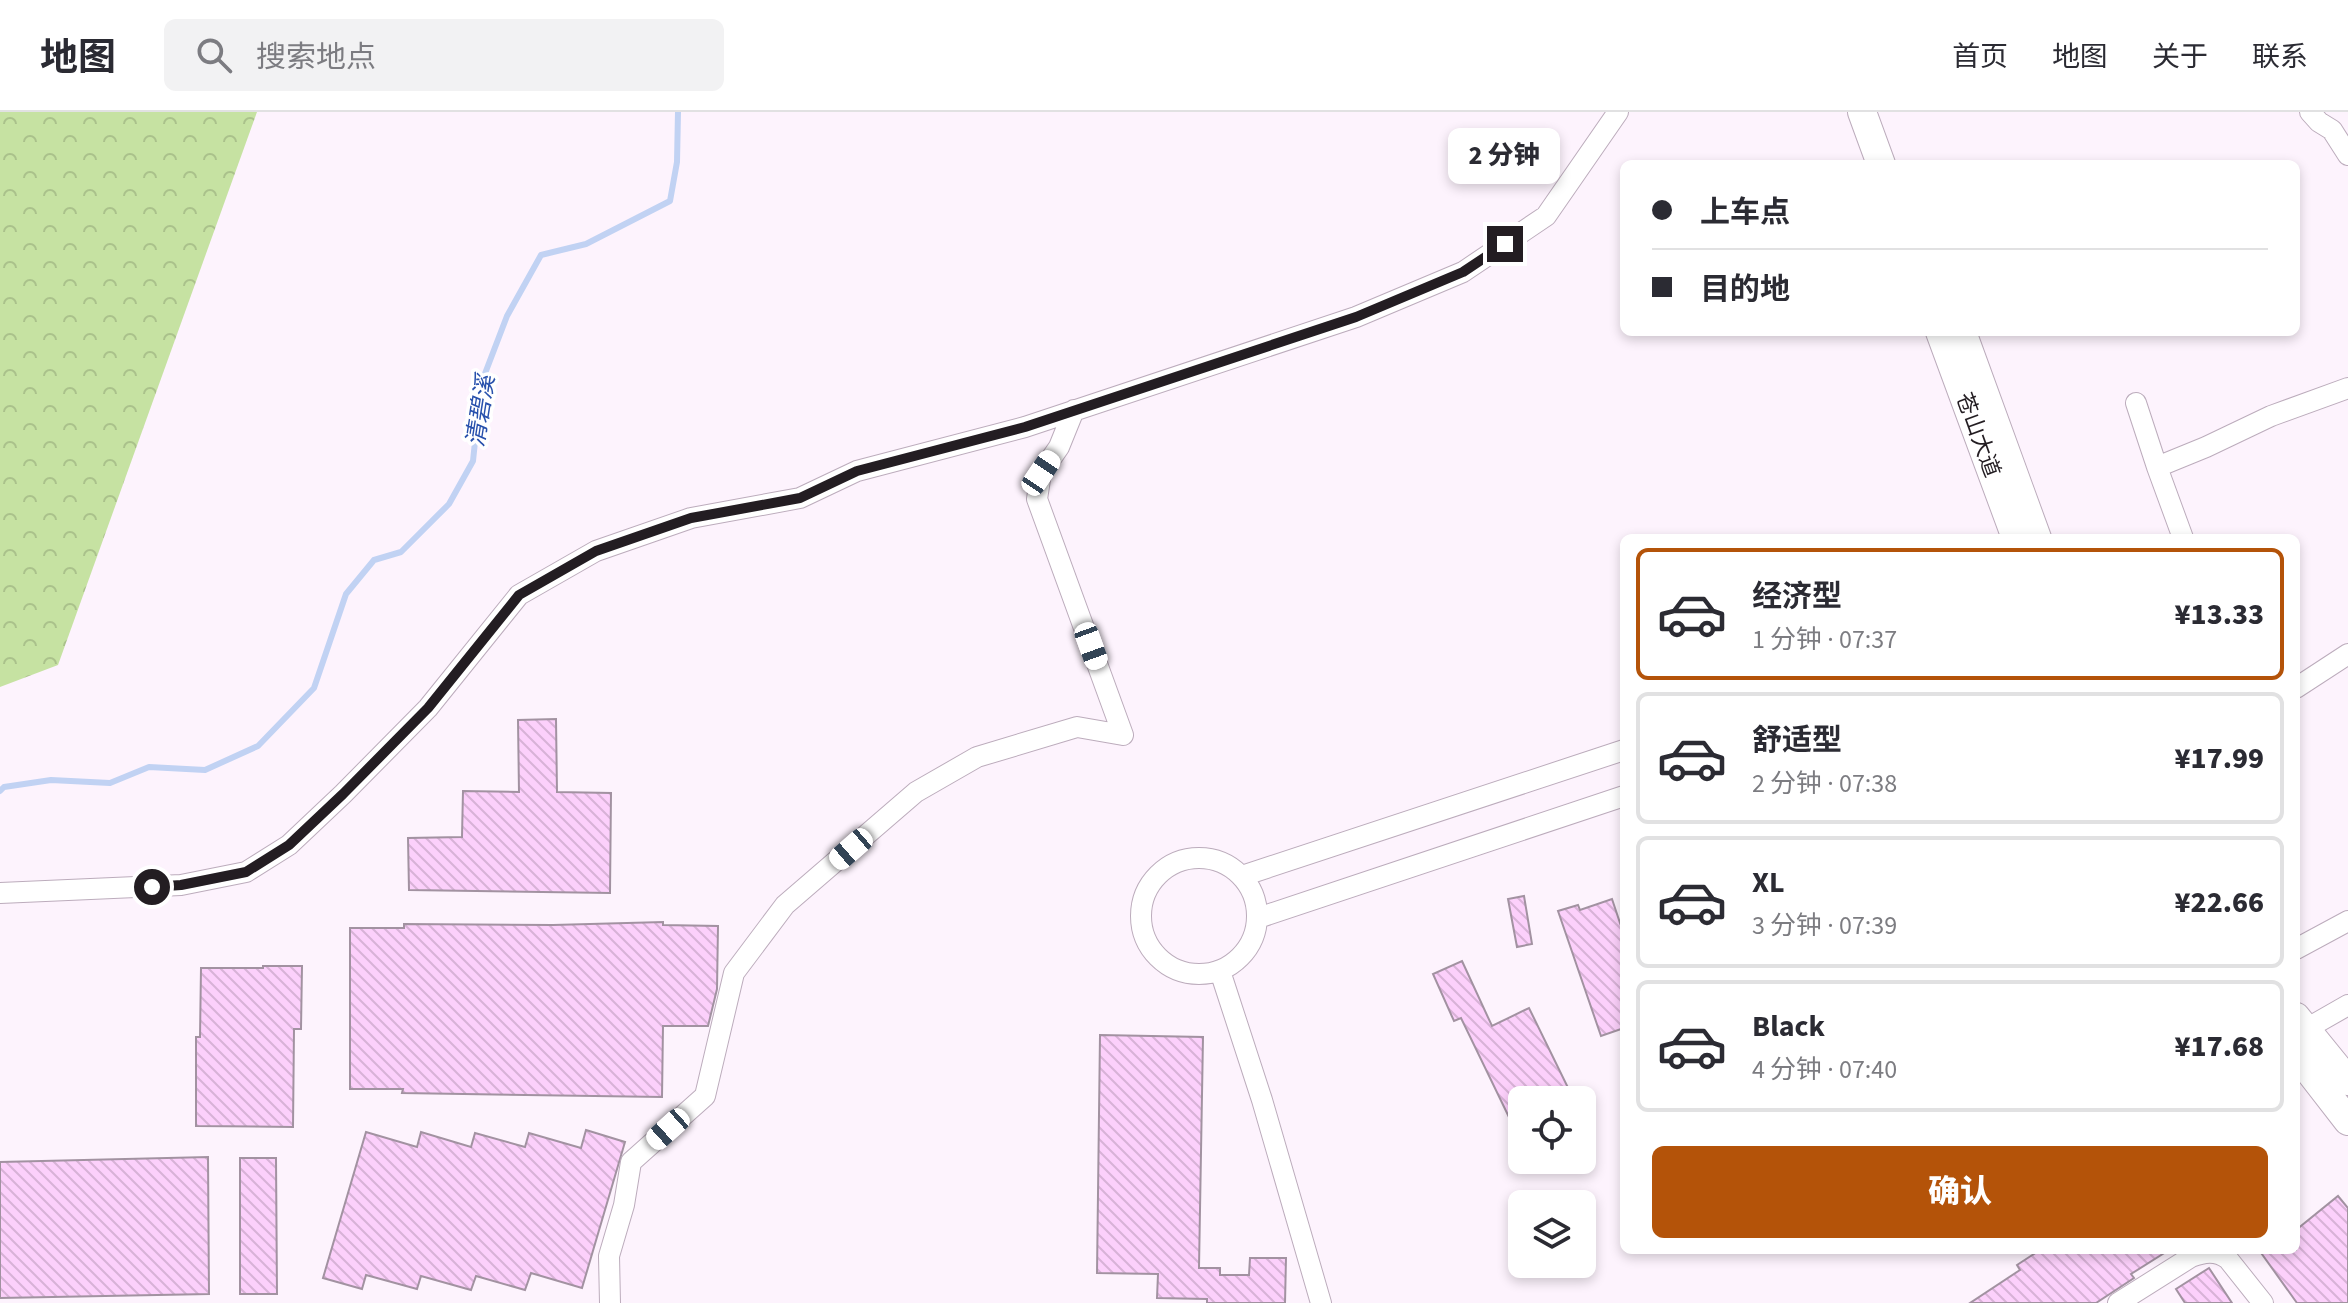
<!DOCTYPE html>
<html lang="zh">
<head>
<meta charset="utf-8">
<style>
  :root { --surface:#fff; --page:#f2f2f3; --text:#2b2b33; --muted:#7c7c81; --line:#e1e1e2; --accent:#b45309 }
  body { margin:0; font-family:"Source Sans 3","Noto Sans SC",sans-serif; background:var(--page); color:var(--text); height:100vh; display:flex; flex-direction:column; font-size:30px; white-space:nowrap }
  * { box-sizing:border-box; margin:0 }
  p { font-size:26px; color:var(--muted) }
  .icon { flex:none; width:44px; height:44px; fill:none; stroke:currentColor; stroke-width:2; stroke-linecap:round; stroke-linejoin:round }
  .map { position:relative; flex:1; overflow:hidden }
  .side { position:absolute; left:1620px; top:422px; width:680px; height:720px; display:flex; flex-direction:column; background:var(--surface); border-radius:12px; box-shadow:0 4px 12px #0003 }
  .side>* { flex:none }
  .hud { position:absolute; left:1620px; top:48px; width:680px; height:176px; border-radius:12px; box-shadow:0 4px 12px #0003; display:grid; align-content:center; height:176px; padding:0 32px; background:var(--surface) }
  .controls { position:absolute; left:1508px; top:974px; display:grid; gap:16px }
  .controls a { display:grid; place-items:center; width:88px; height:88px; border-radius:12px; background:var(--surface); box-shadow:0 4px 12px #0003; font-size:40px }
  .end { position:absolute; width:36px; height:36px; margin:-18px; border:10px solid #231d22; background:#fff; box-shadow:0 0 0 4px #fff }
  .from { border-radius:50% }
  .bubble { position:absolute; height:56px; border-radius:12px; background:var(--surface); box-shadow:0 4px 12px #0003; font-size:26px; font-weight:800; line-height:56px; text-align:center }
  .car { position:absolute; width:24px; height:48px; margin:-24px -12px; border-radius:10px; box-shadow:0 0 6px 2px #0007; background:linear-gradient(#fff 24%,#345 0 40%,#fff 0 76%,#345 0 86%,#fff 0) }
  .hud b { display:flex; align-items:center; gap:28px; height:76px; font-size:30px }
  .hud b+b { border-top:2px solid var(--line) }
  .hud i { width:20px; height:20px; background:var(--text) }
  ul { padding:14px 0 0; list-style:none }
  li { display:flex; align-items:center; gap:24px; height:132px; margin:0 16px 12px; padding:0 16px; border:4px solid var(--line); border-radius:12px }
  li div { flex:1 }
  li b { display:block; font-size:30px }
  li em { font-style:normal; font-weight:800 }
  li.on { border-color:var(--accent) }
  li>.icon { width:72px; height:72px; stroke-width:1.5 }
  .action { display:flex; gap:16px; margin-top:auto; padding:16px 32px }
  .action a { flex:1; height:92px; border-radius:12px; background:var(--accent); color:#fff; font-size:32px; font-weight:800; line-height:92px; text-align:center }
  header { display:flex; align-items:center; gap:48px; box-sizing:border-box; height:112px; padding:0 40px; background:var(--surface); border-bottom:2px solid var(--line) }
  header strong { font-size:38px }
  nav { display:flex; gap:44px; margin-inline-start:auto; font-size:28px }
  .search { width:560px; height:72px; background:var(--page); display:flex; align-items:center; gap:20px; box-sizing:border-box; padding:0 28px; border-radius:12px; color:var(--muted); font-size:30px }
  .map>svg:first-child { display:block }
</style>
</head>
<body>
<header>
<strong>地图</strong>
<div class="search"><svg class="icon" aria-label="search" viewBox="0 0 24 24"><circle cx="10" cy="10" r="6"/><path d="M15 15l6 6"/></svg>搜索地点</div>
<nav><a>首页</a><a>地图</a><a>关于</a><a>联系</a></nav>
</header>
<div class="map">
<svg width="2348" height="1191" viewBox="0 0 2348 1191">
  <defs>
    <pattern id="forest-crowns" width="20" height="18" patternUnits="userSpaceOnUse" patternTransform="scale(2)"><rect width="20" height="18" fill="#c6e2a2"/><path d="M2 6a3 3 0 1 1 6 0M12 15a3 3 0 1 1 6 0" fill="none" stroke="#aac18b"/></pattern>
    <pattern id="building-back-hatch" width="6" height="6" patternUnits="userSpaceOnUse" patternTransform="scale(2)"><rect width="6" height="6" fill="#fcd0fb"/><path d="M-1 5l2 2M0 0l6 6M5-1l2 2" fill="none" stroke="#d8b2d7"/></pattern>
  </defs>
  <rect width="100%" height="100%" fill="#fdf3fd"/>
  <path fill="url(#forest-crowns)" d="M 0,0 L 257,0 L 58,553 L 0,575 Z"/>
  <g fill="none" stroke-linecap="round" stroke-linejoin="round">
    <path stroke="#c1d2f3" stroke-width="6" d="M 0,679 L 4,675 L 51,668 L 110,671 L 149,655 L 205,658 L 258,634 L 314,576 L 346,482 L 374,448 L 401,440 L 449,392 L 473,349 L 481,272 L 507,204 L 541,143 L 586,132 L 670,89 L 677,50 L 678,0"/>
  </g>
  <path fill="url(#building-back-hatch)" stroke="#a292a1" stroke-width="2" d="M 556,607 L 557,680 L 611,681 L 610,781 L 409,778 L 408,726 L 462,725 L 463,679 L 519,680 L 518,608 Z
    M 1524,784 L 1532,832 L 1517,835 L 1508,787 Z
    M 1612,787 L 1624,823 L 1624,916 L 1601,924 L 1558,799 L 1578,793 L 1580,798 Z
    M 663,810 L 663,813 L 718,814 L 717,877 L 708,914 L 663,914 L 662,985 L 402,981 L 403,977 L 350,977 L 350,816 L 404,816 L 404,812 L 553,813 Z
    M 1462,849 L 1492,914 L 1529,896 L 1574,988 L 1522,988 L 1522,1032 L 1461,906 L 1454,909 L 1433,862 Z
    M 263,854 L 302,854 L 301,917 L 294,917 L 293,1015 L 196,1014 L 196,925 L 200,925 L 201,856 L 263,856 Z
    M 1100,923 L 1203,925 L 1199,1156 L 1220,1156 L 1220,1163 L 1249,1163 L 1250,1146 L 1286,1146 L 1285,1191 L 1207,1191 L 1207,1187 L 1157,1186 L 1158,1162 L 1097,1161 Z
    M 586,1018 L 625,1030 L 582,1176 L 531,1161 L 525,1178 L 476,1164 L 471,1178 L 421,1164 L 417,1177 L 366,1163 L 362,1177 L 323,1166 L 366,1020 L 417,1035 L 421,1020 L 471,1035 L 475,1021 L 525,1035 L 529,1021 L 581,1036 Z
    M 208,1045 L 209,1182 L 0,1186 L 0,1050 Z
    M 240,1046 L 276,1046 L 277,1182 L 240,1182 Z
    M 2338,1084 L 2348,1096 L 2348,1191 L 2297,1191 L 2259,1138 L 2296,1138 L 2296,1118 Z
    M 2040,1138 L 2169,1138 L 2131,1162 L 2134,1166 L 2096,1191 L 1970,1191 L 2020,1158 L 2017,1153 Z
    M 2209,1156 L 2232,1191 L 2185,1191 L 2176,1177 Z"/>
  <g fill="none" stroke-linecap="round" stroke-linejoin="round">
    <g stroke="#bcacbc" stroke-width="22">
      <path id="street" d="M 2310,0 L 2319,10 L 2332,18 L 2348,43
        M 2136,291 L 2157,355 L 2183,426
        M 1074,298 L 1059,335 L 1041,361 L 1037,387 L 1123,623
        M 2157,355 L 2206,335 L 2271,304 L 2348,276
        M 2296,576 L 2348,542
        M1141 804a58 58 0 1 1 116 0a58 58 0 1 1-116 0Z
        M 1242,764 L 1624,638
        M 0,781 L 181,773 L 246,760 L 289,733 L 343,682 L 428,596 L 519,483 L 596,439 L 691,406 L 800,386 L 857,359 L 1025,315 L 1356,205 L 1463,160 L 1546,104 L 1618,0
        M 1258,806 L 1624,684
        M 2296,837 L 2348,809
        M 1220,859 L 1262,988 L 1321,1191
        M 2306,917 L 2348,893
        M 610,1191 L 609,1144 L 624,1093 L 631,1050 L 705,984 L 734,861 L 785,793 L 916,680 L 977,645 L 1077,615 L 1123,623
        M 2118,1191 L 2191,1145 C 2204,1140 2216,1138 2228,1147 L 2263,1191"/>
    </g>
    <g stroke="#bcacbc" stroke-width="30">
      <path id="secondary" d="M 1862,0 L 1881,52
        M 1940,220 L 2016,426
        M 1962,220 L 2037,426
        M 2296,905 L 2348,969
        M 2296,942 L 2348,1009"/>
    </g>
    <use href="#street" stroke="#fff" stroke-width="20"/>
    <use href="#secondary" stroke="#fff" stroke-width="28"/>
  </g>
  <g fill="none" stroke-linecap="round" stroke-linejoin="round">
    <path stroke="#231d22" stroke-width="10" d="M 152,775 L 181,773 L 246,760 L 289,733 L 343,682 L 428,596 L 519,483 L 596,439 L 691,406 L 800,386 L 857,359 L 1025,315 L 1356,205 L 1463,160 L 1505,132"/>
  </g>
  <g text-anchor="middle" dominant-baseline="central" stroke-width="7" stroke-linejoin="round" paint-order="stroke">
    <g font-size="22" fill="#231d22" stroke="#fff">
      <text transform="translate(1978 323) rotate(70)">苍山大道</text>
    </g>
    <g font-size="24" font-style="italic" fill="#2750ac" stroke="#fff">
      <text transform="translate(481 299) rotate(-81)">清碧溪</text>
    </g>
  </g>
</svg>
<div class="controls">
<a><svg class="icon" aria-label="locate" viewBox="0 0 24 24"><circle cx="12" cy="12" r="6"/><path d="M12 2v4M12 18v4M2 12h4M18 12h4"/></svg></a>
<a><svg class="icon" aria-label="layers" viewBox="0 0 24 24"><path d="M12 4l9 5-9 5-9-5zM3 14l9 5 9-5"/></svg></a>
</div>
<i class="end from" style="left:152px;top:775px"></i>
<i class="end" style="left:1505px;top:132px"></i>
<div class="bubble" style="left:1448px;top:16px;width:112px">2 分钟</div>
<i class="car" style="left:1041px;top:361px;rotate:34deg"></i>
<i class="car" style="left:1091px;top:534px;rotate:160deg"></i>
<i class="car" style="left:851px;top:737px;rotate:229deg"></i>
<i class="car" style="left:668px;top:1017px;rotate:228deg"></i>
<div class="hud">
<b><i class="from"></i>上车点</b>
<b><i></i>目的地</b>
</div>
<section class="side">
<ul>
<li class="on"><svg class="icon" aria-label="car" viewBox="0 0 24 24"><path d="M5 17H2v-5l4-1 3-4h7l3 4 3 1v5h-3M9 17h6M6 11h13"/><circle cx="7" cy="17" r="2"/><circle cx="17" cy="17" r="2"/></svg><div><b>经济型</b><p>1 分钟 · 07:37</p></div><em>¥13.33</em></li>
<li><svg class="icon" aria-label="car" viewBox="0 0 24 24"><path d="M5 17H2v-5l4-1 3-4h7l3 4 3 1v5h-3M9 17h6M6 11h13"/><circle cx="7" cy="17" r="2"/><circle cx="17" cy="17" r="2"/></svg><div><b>舒适型</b><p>2 分钟 · 07:38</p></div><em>¥17.99</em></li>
<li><svg class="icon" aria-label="car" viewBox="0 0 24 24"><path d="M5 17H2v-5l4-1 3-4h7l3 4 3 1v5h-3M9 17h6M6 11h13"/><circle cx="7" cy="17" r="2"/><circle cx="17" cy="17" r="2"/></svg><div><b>XL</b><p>3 分钟 · 07:39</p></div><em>¥22.66</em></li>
<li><svg class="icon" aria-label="car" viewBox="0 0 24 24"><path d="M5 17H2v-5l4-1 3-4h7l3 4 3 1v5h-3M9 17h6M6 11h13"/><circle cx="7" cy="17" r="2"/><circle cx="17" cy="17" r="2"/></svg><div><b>Black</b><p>4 分钟 · 07:40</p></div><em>¥17.68</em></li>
</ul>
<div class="action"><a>确认</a></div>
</section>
</div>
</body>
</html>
